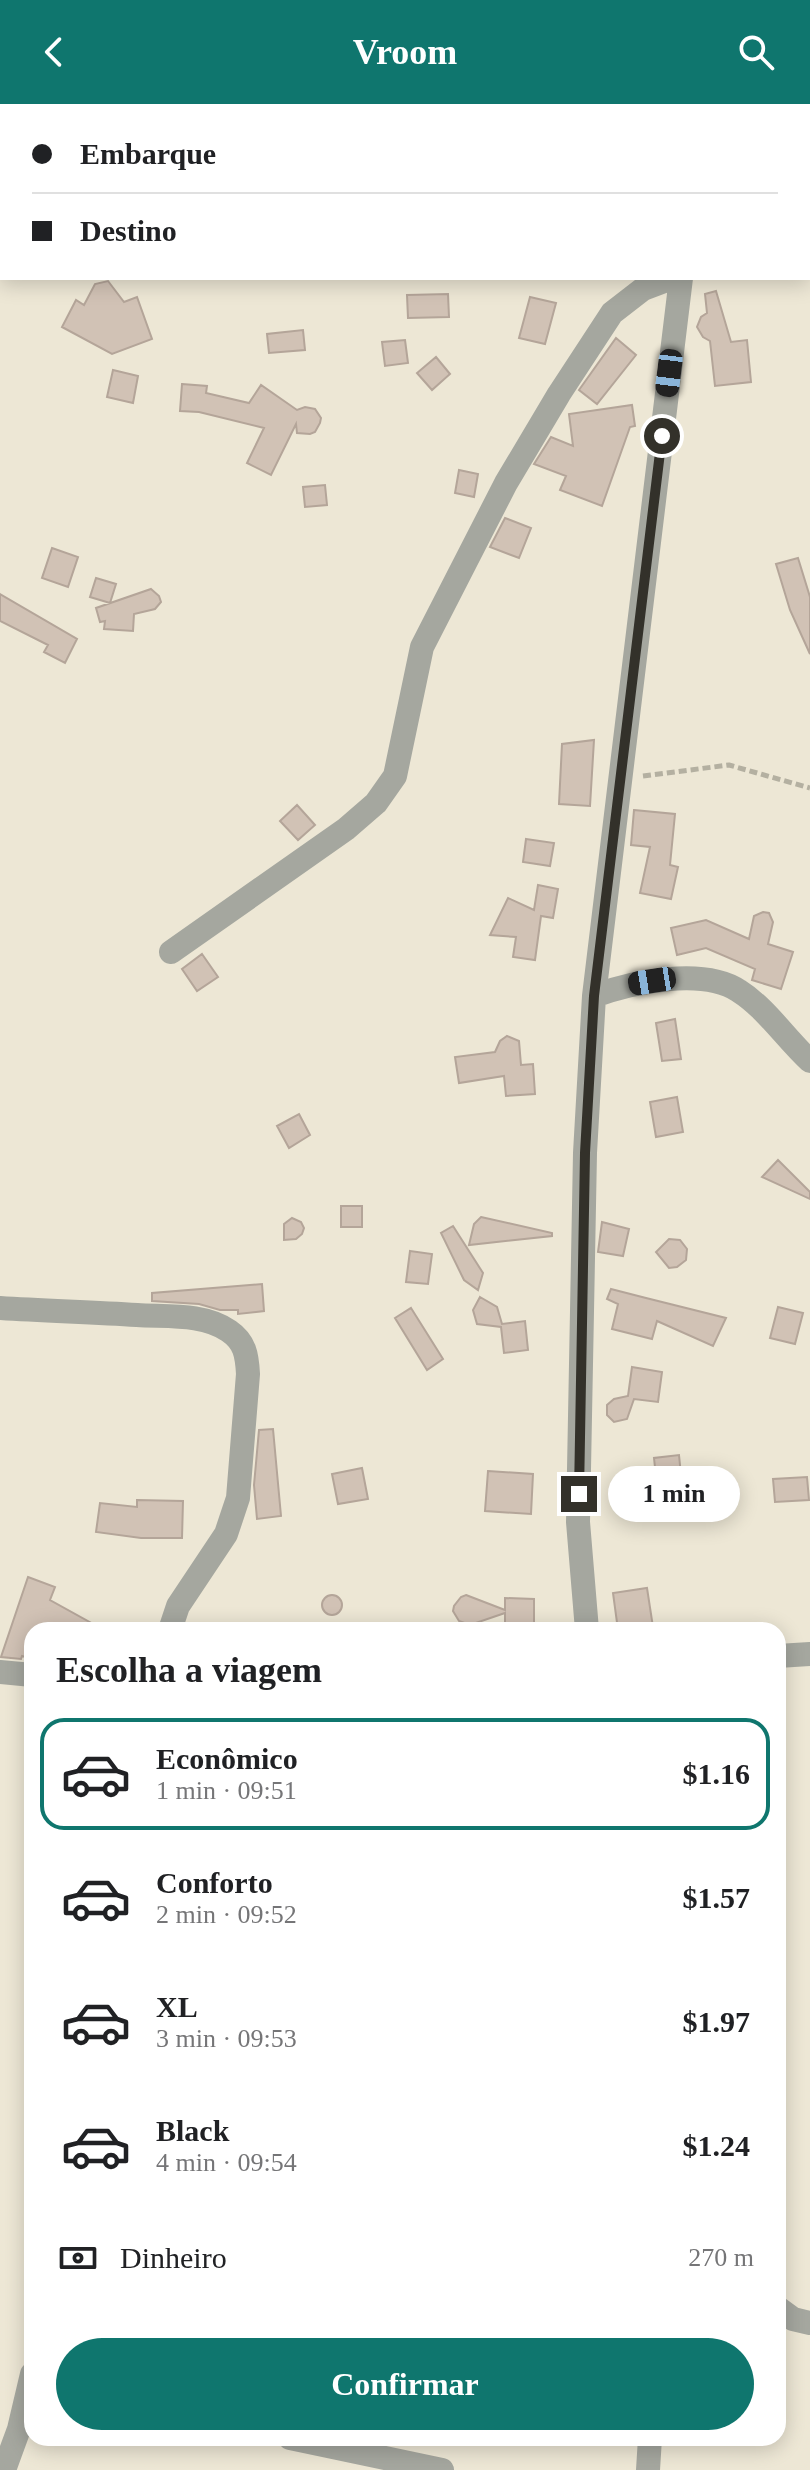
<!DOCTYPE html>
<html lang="pt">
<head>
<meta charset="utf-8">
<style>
  :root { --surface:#fff; --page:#f6f6f6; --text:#202124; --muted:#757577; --line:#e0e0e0; --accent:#0f766e }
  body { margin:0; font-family:"Times New Roman",serif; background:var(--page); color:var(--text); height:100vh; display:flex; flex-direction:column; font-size:30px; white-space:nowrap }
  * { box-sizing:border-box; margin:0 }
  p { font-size:26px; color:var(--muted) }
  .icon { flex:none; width:44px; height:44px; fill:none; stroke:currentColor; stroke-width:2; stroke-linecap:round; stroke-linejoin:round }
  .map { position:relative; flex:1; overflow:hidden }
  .panel { position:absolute; left:24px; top:1518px; width:762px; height:824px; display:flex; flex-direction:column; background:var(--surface); border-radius:24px; box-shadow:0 4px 20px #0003 }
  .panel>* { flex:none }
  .guide { position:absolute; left:0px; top:0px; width:810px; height:176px; box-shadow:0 4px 20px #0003; display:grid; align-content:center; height:176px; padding:0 32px; background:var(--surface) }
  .end { position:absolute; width:36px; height:36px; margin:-18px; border:10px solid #33312a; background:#fff; box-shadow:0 0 0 4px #fff }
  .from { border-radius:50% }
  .bubble { position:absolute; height:56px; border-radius:28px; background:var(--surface); box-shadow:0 4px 20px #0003; font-size:26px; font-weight:600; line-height:56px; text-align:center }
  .car { position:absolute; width:24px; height:48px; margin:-24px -12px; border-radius:10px; box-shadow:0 0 6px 2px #0007; background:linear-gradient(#222 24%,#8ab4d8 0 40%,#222 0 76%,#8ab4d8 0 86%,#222 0) }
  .guide b { display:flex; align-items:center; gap:28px; height:76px; font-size:30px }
  .guide b+b { border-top:2px solid var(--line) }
  .guide i { width:20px; height:20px; background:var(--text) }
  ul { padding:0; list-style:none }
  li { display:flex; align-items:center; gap:24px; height:112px; margin:0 16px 12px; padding:0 16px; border:4px solid transparent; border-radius:24px }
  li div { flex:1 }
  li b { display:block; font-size:30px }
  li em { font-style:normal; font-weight:600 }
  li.current { border-color:var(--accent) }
  li>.icon { width:72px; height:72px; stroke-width:1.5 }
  h2 { padding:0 32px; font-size:36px; line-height:96px }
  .pay { display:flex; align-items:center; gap:20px; height:88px; padding:0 32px; font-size:30px }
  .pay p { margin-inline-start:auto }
  .action { display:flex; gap:16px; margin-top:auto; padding:16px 32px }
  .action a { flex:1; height:92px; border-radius:48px; background:var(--accent); color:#fff; font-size:32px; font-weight:600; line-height:92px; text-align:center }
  header { display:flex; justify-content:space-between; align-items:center; height:104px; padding:0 32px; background:var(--accent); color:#fff; font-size:36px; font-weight:600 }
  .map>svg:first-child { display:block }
</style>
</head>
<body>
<header><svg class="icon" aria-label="back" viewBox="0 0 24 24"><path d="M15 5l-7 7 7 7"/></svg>Vroom<svg class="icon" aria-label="search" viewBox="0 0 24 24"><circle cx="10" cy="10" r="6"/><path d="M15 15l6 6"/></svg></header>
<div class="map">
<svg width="810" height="2366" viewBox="0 0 810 2366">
  <rect width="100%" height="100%" fill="#ede7d5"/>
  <path fill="#d1c2b5" stroke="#b4a599" stroke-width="2" d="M 108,177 L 124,198 L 137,193 L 152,235 L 112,250 L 62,223 L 76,196 L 84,201 L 95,180 Z
    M 716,187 L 731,238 L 747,236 L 751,278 L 715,282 L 710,237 L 703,233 L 697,223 L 701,213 L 707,209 L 705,190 Z
    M 448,190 L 449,213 L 408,214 L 407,191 Z
    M 530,193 L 556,199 L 545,240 L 519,234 Z
    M 303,226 L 305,246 L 269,249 L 267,230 Z
    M 616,234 L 636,251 L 597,300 L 579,286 Z
    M 405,236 L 408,259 L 385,262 L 382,238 Z
    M 436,253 L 450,270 L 432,286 L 417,269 Z
    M 113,266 L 138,272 L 133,299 L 107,293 Z
    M 182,280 L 207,282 L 206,289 L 249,299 L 261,281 L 297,306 L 305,303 L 315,305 L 321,314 L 320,319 L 315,328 L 310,330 L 297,329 L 296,320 L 271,371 L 247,359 L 264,324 L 199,308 L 180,307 Z
    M 632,301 L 635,322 L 630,323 L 602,402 L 560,386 L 566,372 L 534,360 L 551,333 L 573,342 L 569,310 Z
    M 459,366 L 478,370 L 474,393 L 455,389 Z
    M 325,381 L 327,401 L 305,403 L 303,383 Z
    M 505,414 L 531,424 L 519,454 L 490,443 Z
    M 52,444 L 78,453 L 68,483 L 42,474 Z
    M 798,454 L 810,493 L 810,550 L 790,506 L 776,460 Z
    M 96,474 L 116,480 L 110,499 L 90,493 Z
    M 151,485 L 159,492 L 161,498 L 155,505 L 134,510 L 133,527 L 104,525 L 105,517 L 100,518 L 96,504 Z
    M 0,490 L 77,535 L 65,559 L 44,548 L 48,541 L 0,517 Z
    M 594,636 L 590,702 L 559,700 L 562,640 Z
    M 297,701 L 315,721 L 298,736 L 280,717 Z
    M 634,706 L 675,710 L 670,761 L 678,763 L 671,795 L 640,789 L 650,743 L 631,741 Z
    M 526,735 L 554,739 L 550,762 L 523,758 Z
    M 538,781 L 558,785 L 553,814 L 541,812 L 535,856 L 513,853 L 516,833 L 490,831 L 508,794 L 534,806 Z
    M 763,808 L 769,809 L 773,818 L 768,840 L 793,848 L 781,885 L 752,876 L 755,865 L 706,844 L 677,851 L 671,824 L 706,816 L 749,835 L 754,812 Z
    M 202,850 L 218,873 L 197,887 L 182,865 Z
    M 675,915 L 681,955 L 662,957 L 656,919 Z
    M 507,932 L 519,937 L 521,961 L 533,960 L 535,990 L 506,992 L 504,972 L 459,979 L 455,953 L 495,948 L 500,937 Z
    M 677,993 L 683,1028 L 656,1033 L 650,998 Z
    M 299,1010 L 310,1031 L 289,1044 L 277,1022 Z
    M 778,1056 L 810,1088 L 810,1095 L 762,1073 Z
    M 341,1102 L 362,1102 L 362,1123 L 341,1123 Z
    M 481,1113 L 552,1129 L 552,1132 L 469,1141 L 474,1120 Z
    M 292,1114 L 301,1118 L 304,1124 L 302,1130 L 296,1135 L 284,1136 L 284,1120 Z
    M 602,1118 L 629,1125 L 623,1152 L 598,1148 Z
    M 453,1122 L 483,1169 L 478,1186 L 464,1176 L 441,1129 Z
    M 669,1135 L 680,1136 L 687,1145 L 686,1156 L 677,1163 L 669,1164 L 656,1148 Z
    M 410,1147 L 432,1150 L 428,1180 L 406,1178 Z
    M 262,1180 L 264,1207 L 238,1210 L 238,1206 L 220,1206 L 199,1200 L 152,1197 L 152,1189 Z
    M 611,1185 L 646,1194 L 726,1214 L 713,1242 L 657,1217 L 652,1235 L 612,1225 L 618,1200 L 607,1195 Z
    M 480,1193 L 497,1203 L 502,1220 L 525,1217 L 528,1246 L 504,1249 L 501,1223 L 477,1220 L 473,1206 Z
    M 778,1203 L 803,1209 L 795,1240 L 770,1234 Z
    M 411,1204 L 443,1255 L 427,1266 L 395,1214 Z
    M 632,1263 L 662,1268 L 658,1298 L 634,1295 L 627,1315 L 614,1318 L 607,1311 L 607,1301 L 614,1295 L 628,1292 Z
    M 273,1325 L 281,1412 L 257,1415 L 254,1381 L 259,1326 Z
    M 679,1351 L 681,1371 L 656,1373 L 654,1354 Z
    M 362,1364 L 368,1395 L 338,1400 L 332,1370 Z
    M 488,1367 L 533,1370 L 531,1410 L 485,1407 Z
    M 807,1373 L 809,1396 L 775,1398 L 773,1375 Z
    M 137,1396 L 183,1397 L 182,1434 L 141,1434 L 96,1428 L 100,1399 L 137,1403 Z
    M 28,1473 L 55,1483 L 50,1496 L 104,1526 L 32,1526 L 32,1555 L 22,1552 L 21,1555 L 1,1553 Z
    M 647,1484 L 653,1523 L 618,1526 L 613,1489 Z
    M322 1501a10 10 0 1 1 20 0a10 10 0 1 1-20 0Z
    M 466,1491 L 505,1506 L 505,1494 L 534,1495 L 534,1526 L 505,1526 L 505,1509 L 470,1521 L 459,1517 L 453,1507 L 454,1502 L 461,1493 Z"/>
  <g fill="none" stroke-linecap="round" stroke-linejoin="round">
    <path stroke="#b4b0a1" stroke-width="5" stroke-dasharray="8 4" stroke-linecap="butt" d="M 643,672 L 729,661 L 810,684"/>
    <path stroke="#a5a79f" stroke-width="24" d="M 274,0 L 286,2
      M 581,0 L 598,2
      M 484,2 L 498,0
      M 695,2 L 695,0
      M 808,163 L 810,164
      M 171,848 L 346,725 L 376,699 L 395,672 L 422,543 L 506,379 L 559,290 L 612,209 L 643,185 L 672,174
      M 594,892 C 632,878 703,863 739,887 C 766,904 786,935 810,957
      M 0,1204 C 46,1207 92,1208 137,1211 C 166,1213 204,1209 229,1227 C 245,1238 247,1251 248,1270 L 238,1394 L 226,1430 L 178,1502 L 170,1526
      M 587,1526 L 578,1418 L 585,1049 L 594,892 L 681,174
      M 778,1552 L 810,1550
      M 0,1568 L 32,1571
      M 778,2204 L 793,2215 L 810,2219
      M 290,2334 L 442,2366
      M 4,2366 L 19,2325 L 32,2270
      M 648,2366 L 650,2334"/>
  </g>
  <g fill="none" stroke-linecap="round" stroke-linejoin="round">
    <path stroke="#33312a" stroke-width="10" d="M 579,1390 L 585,1049 L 594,892 L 662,332"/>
  </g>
</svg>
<i class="end from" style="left:662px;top:332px"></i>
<i class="end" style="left:579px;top:1390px"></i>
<div class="bubble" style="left:608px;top:1362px;width:132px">1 min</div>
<i class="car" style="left:669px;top:269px;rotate:187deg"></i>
<i class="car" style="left:652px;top:877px;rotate:261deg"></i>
<div class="guide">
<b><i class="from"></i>Embarque</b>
<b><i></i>Destino</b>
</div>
<section class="panel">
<h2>Escolha a viagem</h2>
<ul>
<li class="current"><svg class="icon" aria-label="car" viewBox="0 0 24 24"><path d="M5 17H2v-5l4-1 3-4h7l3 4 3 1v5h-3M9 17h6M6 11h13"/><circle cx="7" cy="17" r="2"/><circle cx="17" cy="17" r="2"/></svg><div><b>Econômico</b><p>1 min · 09:51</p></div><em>$1.16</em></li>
<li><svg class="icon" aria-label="car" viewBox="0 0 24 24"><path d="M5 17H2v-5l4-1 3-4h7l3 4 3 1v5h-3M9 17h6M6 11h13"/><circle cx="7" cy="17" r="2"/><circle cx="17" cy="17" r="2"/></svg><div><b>Conforto</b><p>2 min · 09:52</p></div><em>$1.57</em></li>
<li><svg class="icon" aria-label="car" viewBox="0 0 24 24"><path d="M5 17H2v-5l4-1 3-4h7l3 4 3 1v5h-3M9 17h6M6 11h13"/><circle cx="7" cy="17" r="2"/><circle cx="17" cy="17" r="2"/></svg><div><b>XL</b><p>3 min · 09:53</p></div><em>$1.97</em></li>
<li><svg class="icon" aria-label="car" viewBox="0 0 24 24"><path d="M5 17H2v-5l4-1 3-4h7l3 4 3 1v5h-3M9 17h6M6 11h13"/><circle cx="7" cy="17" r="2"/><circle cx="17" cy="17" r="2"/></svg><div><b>Black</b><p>4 min · 09:54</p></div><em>$1.24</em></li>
</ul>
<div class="pay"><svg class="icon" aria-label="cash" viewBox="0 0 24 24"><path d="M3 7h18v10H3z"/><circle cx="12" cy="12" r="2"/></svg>Dinheiro<p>270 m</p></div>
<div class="action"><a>Confirmar</a></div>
</section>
</div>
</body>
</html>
